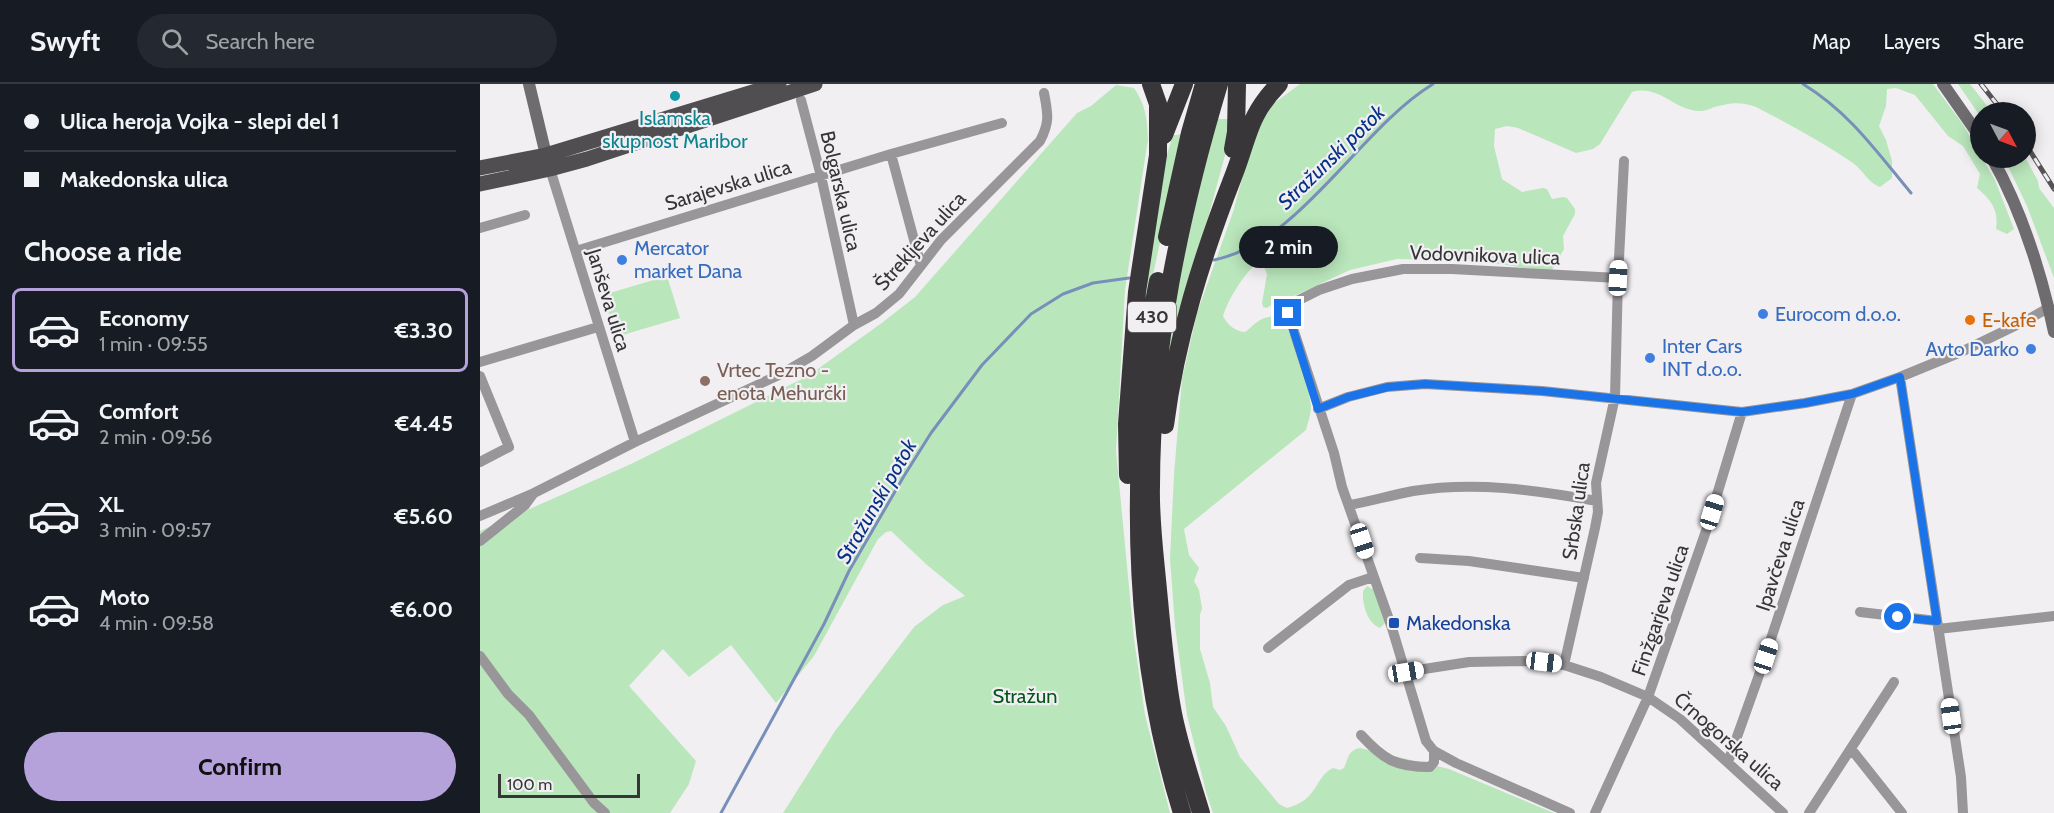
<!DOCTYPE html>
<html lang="en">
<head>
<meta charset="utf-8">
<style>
  :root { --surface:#171b24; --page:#242831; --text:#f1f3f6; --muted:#9ea1a6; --line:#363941; --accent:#b6a2da }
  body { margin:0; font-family:Cabin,sans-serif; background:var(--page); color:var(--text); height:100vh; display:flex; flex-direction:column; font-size:22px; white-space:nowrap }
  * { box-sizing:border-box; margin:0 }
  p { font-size:20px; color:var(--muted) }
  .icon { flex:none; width:33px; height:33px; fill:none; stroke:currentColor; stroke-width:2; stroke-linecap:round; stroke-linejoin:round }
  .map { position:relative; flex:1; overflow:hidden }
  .sheet { display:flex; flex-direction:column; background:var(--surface); width:480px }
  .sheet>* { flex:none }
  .guide { display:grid; align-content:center; height:132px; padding:0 24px; background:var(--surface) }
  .needle { width:39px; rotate:131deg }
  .tools { position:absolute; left:1490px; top:18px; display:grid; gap:12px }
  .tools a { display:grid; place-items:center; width:66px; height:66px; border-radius:50%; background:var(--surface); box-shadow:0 3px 15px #0003; font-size:30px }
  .scale { position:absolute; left:18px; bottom:15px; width:142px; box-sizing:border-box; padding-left:6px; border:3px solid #363537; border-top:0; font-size:16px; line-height:21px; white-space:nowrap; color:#363537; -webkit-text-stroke:4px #f2eff3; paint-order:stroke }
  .end { position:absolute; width:27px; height:27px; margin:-14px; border:8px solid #1a73e8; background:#fff; box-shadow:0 0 0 3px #fff }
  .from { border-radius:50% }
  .bubble { position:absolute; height:42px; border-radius:21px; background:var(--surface); box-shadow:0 3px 15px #0003; font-size:20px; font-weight:700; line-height:42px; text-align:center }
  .car { position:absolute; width:18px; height:36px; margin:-18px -9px; border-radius:8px; box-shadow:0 0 4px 2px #0007; background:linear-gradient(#fff 24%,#345 0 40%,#fff 0 76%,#345 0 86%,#fff 0) }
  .guide b { display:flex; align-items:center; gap:21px; height:57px; font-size:22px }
  .guide b+b { border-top:2px solid var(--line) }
  .guide i { width:15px; height:15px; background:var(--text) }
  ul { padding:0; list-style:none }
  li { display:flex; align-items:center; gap:18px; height:84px; margin:0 12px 9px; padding:0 12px; border:3px solid transparent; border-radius:9px }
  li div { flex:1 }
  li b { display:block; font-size:22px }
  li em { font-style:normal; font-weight:700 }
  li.selected { border-color:var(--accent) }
  li>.icon { width:54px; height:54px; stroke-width:1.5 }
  h2 { padding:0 24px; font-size:27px; line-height:72px }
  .action { display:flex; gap:12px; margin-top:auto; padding:12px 24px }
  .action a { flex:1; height:69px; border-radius:36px; background:var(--accent); color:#111; font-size:24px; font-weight:700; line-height:69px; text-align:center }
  header { display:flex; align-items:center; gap:36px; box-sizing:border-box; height:84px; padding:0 30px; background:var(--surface); border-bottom:2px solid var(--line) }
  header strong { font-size:28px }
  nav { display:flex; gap:33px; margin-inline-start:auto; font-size:21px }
  .search { width:420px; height:54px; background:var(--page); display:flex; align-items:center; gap:15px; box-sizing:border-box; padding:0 21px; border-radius:33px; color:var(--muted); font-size:22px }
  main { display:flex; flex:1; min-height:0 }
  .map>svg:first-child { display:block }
</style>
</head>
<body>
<header>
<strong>Swyft</strong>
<div class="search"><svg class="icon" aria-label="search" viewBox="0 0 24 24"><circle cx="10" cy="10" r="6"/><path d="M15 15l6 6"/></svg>Search here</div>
<nav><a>Map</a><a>Layers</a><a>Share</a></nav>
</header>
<main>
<section class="sheet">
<div class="guide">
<b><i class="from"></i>Ulica heroja Vojka - slepi del 1</b>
<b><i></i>Makedonska ulica</b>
</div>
<h2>Choose a ride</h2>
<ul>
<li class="selected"><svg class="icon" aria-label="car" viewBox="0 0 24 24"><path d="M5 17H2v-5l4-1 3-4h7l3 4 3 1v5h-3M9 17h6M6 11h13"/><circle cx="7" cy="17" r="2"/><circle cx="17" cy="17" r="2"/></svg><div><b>Economy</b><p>1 min · 09:55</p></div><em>€3.30</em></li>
<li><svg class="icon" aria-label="car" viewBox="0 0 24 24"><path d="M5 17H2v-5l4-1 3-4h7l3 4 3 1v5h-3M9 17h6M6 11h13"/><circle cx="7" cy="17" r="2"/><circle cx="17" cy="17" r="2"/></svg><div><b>Comfort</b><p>2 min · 09:56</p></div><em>€4.45</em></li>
<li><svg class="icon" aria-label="car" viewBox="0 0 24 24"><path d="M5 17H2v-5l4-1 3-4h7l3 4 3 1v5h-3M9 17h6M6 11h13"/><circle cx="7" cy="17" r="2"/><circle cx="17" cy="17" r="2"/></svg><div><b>XL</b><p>3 min · 09:57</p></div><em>€5.60</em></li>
<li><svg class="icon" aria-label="car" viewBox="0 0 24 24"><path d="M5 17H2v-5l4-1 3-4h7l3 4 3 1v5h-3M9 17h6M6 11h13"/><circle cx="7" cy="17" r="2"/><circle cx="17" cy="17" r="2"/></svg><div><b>Moto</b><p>4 min · 09:58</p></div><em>€6.00</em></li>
</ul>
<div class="action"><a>Confirm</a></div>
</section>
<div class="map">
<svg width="1574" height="729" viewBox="0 0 1574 729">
  <rect width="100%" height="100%" fill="#f2eff3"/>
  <path fill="#bae6bc" d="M 820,0 L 1453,0 L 1482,39 L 1500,70 L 1500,74 L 1502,74 L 1515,96 L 1534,145 L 1527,150 L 1516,145 C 1519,126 1511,116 1497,104 L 1500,90 L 1483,62 L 1468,52 L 1435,11 L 1416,4 L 1407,5 L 1406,22 L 1399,42 L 1406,56 L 1412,77 L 1412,94 L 1400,103 C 1388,99 1383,86 1373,79 C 1342,58 1309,40 1276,23 C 1260,17 1251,19 1234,23 C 1230,25 1225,27 1220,27 C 1194,27 1180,0 1152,8 L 1120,60 L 1113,65 L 1096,69 L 1038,44 L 1027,42 L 1015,45 L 1014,62 L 1022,95 L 1042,108 L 1063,104 L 1067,105 L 1072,115 L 1083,113 L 1087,114 L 1095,125 L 1095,130 L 1083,152 L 1084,165 L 1072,186 L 1053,185 L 998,177 L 917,175 L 870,186 L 812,213 L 800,215 L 787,224 L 783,223 L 782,219 L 787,190 L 781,176 C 766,186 748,215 743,232 C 748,241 754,247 765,248 C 772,243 779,234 789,233 C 795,232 801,236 805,241 C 812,251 831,310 831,323 C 831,330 828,338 826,346 L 704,445 L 709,471 L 719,484 L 714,497 L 719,506 L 722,524 L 720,531 L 720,565 L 730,599 L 733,623 L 746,642 L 760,673 L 799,720 L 807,724 C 839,716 834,693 853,684 L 860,686 L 864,684 C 868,675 868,666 880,664 L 969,685 L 1074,729 L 733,729 L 726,708 L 707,631 L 695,542 L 690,475 L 694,390 L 702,295 L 717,229 L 753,128 L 771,62 L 783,36 L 793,20 Z
    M 1478,0 L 1490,0 L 1512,28 L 1500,28 L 1500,32 Z
    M 636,1 L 654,4 C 666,22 667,34 668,55 L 645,206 L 636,367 L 654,555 L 665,631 L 690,729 L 303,729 L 355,647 L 434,543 L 463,521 L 485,512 L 447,481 L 411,447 L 406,448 L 398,455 L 334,572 L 296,619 L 251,561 L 209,593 L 183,565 L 149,602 L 216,677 L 209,700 L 190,729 L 0,729 L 0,447 L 151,380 L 328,292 L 403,238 L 435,213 L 597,29 L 611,22 Z
    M 736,26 L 739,35 L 749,35 L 747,64 L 683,300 L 692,224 Z
    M 704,48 L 661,246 L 681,90 L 693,51 L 698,51 Z
    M 1545,73 L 1558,97 L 1559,104 L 1574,124 L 1574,194 L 1547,122 L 1524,74 Z
    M 187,192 L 200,234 L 136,253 L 123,211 Z
    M 887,502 L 894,506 L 905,539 L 900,544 C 887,539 882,520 883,507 Z"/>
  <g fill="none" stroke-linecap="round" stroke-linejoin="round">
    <path stroke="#788fba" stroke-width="3" d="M 1323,0 C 1370,29 1396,67 1431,109
      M 734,176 C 821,158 878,46 953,0
      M 241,729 L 344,540 L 369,487 L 424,392 L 451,349 L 502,281 L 551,230 L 583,210 L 613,199 L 649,194"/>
    <path stroke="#989698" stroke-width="10" d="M 321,16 L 341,92 L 374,241
      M 411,70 L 441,182
      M 70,85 L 155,358
      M 0,144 L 45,131
      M 96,167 L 411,70 L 522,39
      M 0,278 L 118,243
      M 0,292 L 29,363 L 0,378
      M 1420,293 L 1481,693 L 1483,729
      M 838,325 L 868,313 L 907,303 L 945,300 L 1062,307 L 1262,328 L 1325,319 L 1372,310 L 1420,293 L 1481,268 L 1549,235 L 1568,224
      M 870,421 C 891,417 912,411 933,407 C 994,397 1056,406 1117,417
      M 0,432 L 54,409 L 155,358 L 301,290 L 332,272 L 374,241 L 396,229 L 419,210 L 461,156 L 560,57 C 570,38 568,30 564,9
      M 0,457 L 45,421 L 53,410
      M 940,474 L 989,477 L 1104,494
      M 1380,528 L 1457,537
      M 1458,545 L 1574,532
      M 788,564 L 869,501 L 893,493
      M 0,572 L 28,610 L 49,631 L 114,719 L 125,729
      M 1084,581 L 1115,444 L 1118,428 L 1116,399 L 1135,313 L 1138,194 L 1144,77
      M 925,588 L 989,578 L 1043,577 L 1084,581 L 1121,593 L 1168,613 L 1200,635 L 1303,729
      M 881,651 C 904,676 916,683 950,683 L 954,678 L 954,667
      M 1372,666 L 1422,729
      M 1248,678 L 1278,594 L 1372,310
      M 1090,729 L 976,679 L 954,667 L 946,657 L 912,544 L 862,403 L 854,369 L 808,229 L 813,219 L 839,206 L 872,195 L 923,185 L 972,185 L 1138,194
      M 1115,729 L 1168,613 L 1226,447 L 1262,328
      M 1329,729 L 1414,598"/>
    <path stroke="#6e6c6f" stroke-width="12" d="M 49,0 L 66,71
      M 1463,0 L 1500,53
      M 1512,74 C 1542,127 1561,188 1574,248"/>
    <path stroke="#514e51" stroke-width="15" d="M 0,84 L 66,71 L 299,0
      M 0,100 L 70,85 L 107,75 L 335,0"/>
    <path stroke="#383639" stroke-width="18" d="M 684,51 L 704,0
      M 753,65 L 756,48 L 757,0
      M 687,153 L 710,49 L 724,0
      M 678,197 C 672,228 666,261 663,292 C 661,317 661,343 660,369 C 655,492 665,611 702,729
      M 685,341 C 696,255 722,173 753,93 C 769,53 767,33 799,0
      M 648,391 L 647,340 L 657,208 L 678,71 L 678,20 L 671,0
      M 721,729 C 711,695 698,659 692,624 C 685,585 682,546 678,506 C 675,472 670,437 671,402 C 671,266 700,130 739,0"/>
    <g stroke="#545355" stroke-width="5">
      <path id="rail" d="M 1501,0 L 1523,28
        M 1545,59 L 1574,105"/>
    </g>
    <use href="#rail" stroke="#f2eff3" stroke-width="3" stroke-dasharray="9" stroke-linecap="butt"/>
  </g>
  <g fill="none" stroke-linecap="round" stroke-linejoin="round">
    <path stroke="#1a73e8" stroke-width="8" d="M 808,229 L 838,325 L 868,313 L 908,303 L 945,300 L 1062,307 L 1262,328 L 1325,319 L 1372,310 L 1420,293 L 1457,537 L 1418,533"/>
  </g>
  <circle fill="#0f9aa8" stroke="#f2eff3" stroke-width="2" cx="195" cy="12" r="6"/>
  <g fill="#3f7fe0" stroke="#f2eff3" stroke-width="2">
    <circle cx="142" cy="176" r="6"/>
    <circle cx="1283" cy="230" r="6"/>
    <circle cx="1551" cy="265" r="6"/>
    <circle cx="1170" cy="274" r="6"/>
  </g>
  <circle fill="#e8710a" stroke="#f2eff3" stroke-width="2" cx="1490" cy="236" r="6"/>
  <circle fill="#8d6e63" stroke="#f2eff3" stroke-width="2" cx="225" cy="297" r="6"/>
  <rect fill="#1a4fb4" stroke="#f2eff3" stroke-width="2" x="908" y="533" width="12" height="12" rx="3"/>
  <g text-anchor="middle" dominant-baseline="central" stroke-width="4.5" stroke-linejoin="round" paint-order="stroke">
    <rect fill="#f2eff3" stroke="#6e6d6f" stroke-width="1.5" x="648" y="218" width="48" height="30" rx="4.5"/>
    <g font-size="18" font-weight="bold" fill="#363537">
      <text x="672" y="233">430</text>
    </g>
    <g font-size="20" fill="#0d838f" stroke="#f2eff3">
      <text x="195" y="34">Islamska<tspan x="195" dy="23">skupnost Maribor</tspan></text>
    </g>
    <g font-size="20" fill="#363537" stroke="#f2eff3">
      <text transform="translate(248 101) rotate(-17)">Sarajevska ulica</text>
      <text transform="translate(361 107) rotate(77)">Bolgarska ulica</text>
      <text transform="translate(440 157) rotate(-48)">Štrekljeva ulica</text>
      <text transform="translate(1005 171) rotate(2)">Vodovnikova ulica</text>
      <text transform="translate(129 216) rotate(73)">Janševa ulica</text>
      <text transform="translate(1096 427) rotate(-82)">Srbska ulica</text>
      <text transform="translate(1300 471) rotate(-72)">Ipavčeva ulica</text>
      <text transform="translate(1180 526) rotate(-71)">Finžgarjeva ulica</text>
      <text transform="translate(1249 657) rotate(41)">Črnogorska ulica</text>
    </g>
    <g font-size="20" fill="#366cbe" stroke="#f2eff3" text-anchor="start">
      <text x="154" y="164">Mercator<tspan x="154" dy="23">market Dana</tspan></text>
      <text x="1295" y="230">Eurocom d.o.o.</text>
      <text x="1182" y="262">Inter Cars<tspan x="1182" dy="23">INT d.o.o.</tspan></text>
      <text x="1539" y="265" text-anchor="end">Avto Darko</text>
    </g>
    <g font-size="20" fill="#c56008" stroke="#f2eff3" text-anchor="start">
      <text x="1502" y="236">E-kafe</text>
    </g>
    <g font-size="20" fill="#785e54" stroke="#f2eff3" text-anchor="start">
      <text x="237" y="286">Vrtec Tezno -<tspan x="237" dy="23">enota Mehurčki</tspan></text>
    </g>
    <g font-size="20" fill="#164399" stroke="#f2eff3" text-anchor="start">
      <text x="926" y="539">Makedonska</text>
    </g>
    <g font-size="20" fill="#025619" stroke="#f2eff3">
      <text x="545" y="612">Stražun</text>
    </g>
    <g font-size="21" font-style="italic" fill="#053286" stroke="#f2eff3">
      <text transform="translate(851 73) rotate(-44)">Stražunski potok</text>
      <text transform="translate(396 417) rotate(-60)">Stražunski potok</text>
    </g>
  </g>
</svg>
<div class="tools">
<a><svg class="needle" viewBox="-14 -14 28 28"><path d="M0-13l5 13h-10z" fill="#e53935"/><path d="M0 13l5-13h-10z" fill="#9ea1a6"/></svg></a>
</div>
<div class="scale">100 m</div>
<i class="end from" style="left:1418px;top:533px"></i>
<i class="end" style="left:808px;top:229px"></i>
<div class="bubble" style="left:759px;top:142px;width:99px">2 min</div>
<i class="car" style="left:1138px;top:194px;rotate:3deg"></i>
<i class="car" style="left:1232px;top:428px;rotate:17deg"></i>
<i class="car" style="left:882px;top:457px;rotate:162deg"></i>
<i class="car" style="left:1286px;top:572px;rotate:18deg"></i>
<i class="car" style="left:1064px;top:578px;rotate:97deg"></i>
<i class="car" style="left:926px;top:588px;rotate:81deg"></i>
<i class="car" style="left:1471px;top:632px;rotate:352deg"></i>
</div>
</main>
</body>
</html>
